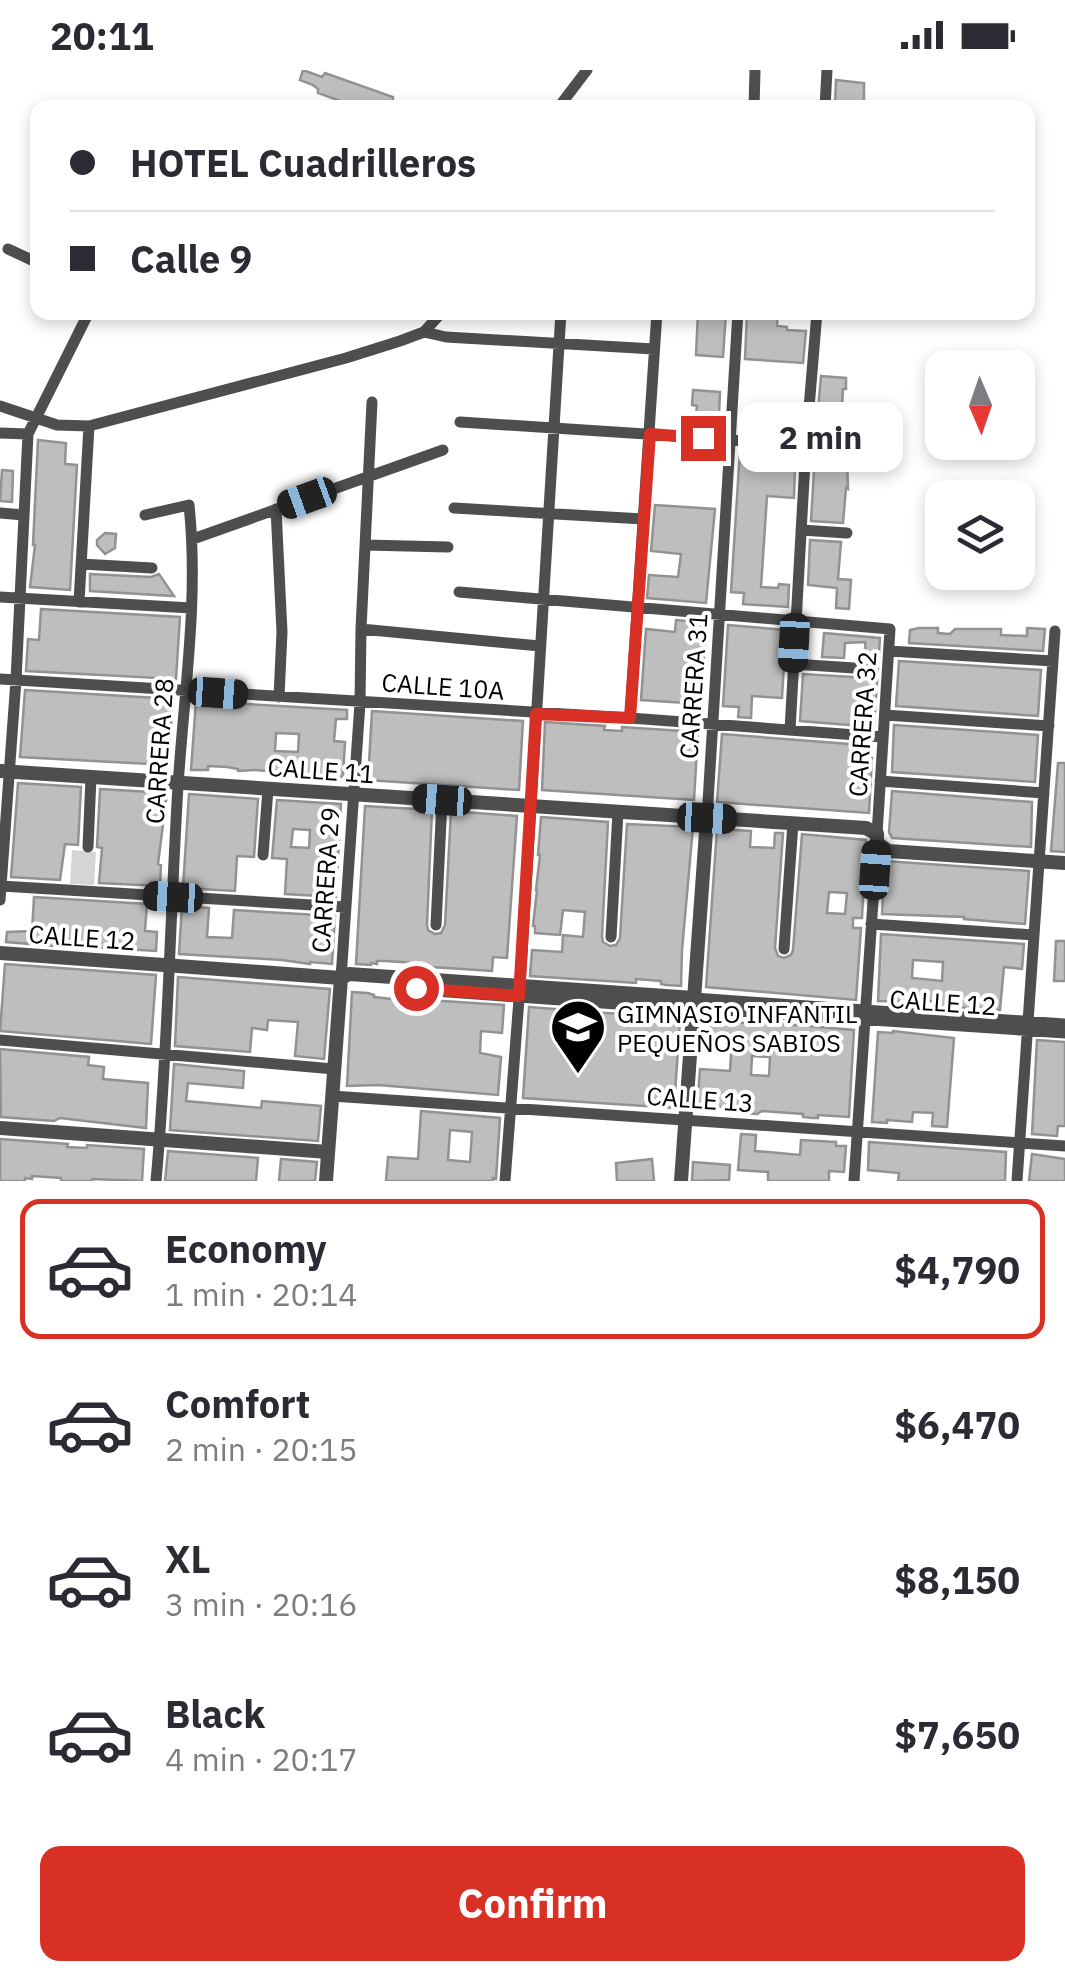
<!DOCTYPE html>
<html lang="en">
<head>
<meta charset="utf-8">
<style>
  :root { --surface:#fff; --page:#f7f7f7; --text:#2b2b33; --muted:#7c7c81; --line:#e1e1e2; --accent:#d93025 }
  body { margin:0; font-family:"IBM Plex Sans",sans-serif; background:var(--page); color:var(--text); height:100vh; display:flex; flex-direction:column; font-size:38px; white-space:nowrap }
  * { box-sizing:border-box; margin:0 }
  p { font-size:32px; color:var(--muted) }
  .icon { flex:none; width:55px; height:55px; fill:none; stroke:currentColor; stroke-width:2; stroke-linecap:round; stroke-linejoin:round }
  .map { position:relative; height:1111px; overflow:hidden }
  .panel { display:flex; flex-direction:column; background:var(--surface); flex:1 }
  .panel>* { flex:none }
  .top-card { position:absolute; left:30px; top:30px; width:1005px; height:220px; border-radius:20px; box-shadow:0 5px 15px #0003; display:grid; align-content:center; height:220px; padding:0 40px; background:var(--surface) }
  .needle { width:65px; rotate:178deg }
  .buttons { position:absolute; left:925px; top:280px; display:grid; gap:20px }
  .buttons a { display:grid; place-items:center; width:110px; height:110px; border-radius:20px; background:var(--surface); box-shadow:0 5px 15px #0003; font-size:50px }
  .end { position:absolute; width:45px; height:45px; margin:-22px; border:12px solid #d93025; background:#fff; box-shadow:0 0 0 5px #fff }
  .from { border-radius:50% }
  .bubble { position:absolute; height:70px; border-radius:20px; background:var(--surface); box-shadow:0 5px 15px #0003; font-size:32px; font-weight:800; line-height:70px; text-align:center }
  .car { position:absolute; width:30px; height:60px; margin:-30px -15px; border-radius:12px; box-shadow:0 0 8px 2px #0007; background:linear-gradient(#222 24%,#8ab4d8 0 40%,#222 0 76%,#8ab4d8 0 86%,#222 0) }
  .top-card b { display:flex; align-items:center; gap:35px; height:95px; font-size:38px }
  .top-card b+b { border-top:2px solid var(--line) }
  .top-card i { width:25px; height:25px; background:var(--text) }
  ul { padding:18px 0 0; list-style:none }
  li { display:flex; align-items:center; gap:30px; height:140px; margin:0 20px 15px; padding:0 20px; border:5px solid transparent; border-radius:20px }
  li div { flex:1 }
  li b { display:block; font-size:38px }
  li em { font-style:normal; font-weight:800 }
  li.active { border-color:var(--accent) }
  li>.icon { width:90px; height:90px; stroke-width:1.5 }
  .primary-button { display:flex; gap:20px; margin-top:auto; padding:20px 40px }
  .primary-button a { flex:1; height:115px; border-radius:20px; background:var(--accent); color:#fff; font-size:40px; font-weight:800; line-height:115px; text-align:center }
  .status { display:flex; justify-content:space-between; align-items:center; height:70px; padding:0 50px; background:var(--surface); direction:ltr }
  .status svg { height:28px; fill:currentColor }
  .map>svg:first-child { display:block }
</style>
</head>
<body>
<div class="status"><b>20:11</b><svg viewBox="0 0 49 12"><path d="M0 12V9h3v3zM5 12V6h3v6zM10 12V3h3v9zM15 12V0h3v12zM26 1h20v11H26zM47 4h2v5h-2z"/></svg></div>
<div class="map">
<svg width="1065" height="1111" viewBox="0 0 1065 1111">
  <rect width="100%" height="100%" fill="#fff"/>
  <path fill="#d5d5d5" d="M 72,780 L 96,782 L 94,815 L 70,814 Z"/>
  <path fill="#bebebe" stroke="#929292" stroke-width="2.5" fill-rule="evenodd" d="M 303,0 L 322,7 L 325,3 L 393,27 L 392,38 L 359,38 L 318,23 L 318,19 L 313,15 L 300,10 Z
    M 836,10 L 864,13 L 864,36 L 835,34 Z
    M 698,242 L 726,242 L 723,287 L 696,285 Z
    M 747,242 L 778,242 L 777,256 L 787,257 L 787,260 L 806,261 L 803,293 L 745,289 Z
    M 821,306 L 846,308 L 846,319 L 843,319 L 842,338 L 846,339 L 844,367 L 816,364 Z
    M 693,320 L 720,322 L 719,346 L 696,344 L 697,336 L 692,335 Z
    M 38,370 L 66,373 L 65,394 L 77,395 L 70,520 L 30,517 L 35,475 L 33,475 Z
    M 740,380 L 770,382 L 769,393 L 795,395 L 794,428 L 767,426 L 761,517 L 778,518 L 779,514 L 789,515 L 788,537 L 743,534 L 744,523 L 731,522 Z
    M 815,384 L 847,387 L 848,419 L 846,418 L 843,453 L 811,451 Z
    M 2,400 L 13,401 L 12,432 L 0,431 Z
    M 655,435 L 715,439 L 706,533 L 647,528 L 649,505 L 678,507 L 681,484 L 651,481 Z
    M 105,463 L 116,464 L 115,478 L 105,484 L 97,475 L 97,470 Z
    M 810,470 L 841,472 L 838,509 L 851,510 L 849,539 L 836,538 L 837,518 L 808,515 Z
    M 90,504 L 151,507 L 159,504 L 174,526 L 90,521 Z
    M 41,539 L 180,547 L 176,609 L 26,601 L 28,569 L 39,570 Z
    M 676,550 L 707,553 L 700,634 L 641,630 L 646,559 L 675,562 Z
    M 728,555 L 786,560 L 782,628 L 752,626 L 751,648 L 738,647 L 739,637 L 723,636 Z
    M 919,558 L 938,558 L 938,563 L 950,564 L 955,559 L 1001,559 L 1001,565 L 1027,566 L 1027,558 L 1045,559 L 1043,581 L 909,573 L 910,560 Z
    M 824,563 L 880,568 L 874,657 L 800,651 L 803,604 L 853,607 L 862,602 L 867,602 L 865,572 L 845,573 L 844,588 L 822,587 Z
    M 899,591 L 1041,600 L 1038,646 L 896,636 Z
    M 25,620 L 173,629 L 168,695 L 20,687 Z
    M 196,631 L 347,640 L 347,649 L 336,649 L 334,671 L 345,672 L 343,707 L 255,700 L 238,701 L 238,699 L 227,697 L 208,696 L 208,700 L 191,700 ZM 276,663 L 299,664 L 298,682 L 275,681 Z
    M 372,641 L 523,651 L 519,720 L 368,710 Z
    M 545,652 L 605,656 L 604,660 L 622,661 L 622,657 L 698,662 L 694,730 L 542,720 Z
    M 894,655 L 1038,665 L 1035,712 L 892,702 Z
    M 722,664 L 862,675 L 861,688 L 872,688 L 869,743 L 717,732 Z
    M 1058,693 L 1065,693 L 1065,782 L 1051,781 Z
    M 18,713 L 81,717 L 78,775 L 65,774 L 60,810 L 11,807 Z
    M 100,719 L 167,723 L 158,794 L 161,795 L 160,816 L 99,813 L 102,778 L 97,777 Z
    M 892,721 L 1032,732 L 1031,777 L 892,768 L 889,762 Z
    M 189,724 L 258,729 L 254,787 L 237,786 L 235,821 L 183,818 Z
    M 277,730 L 341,734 L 336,827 L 285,824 L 287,789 L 272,788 ZM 293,759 L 310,760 L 309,778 L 291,777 Z
    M 365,736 L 432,740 L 427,855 L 428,860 L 435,864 L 441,863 L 445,855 L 451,741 L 517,746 L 507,888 L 493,887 L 492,901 L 416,896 L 416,893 L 386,891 L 377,891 L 377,894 L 371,893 L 371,895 L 356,894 Z
    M 541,747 L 608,752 L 602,866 L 603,872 L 610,876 L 616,875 L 620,868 L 627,754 L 693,757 L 682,880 L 681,916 L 666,915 L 661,914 L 661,911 L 636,909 L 636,913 L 530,906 L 532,880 L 562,882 L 563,865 L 583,867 L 584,854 L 585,842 L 563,840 L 560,865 L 535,863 L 535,856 L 533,856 L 537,820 L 536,820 L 540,785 L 538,785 Z
    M 717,759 L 751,761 L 750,777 L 774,778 L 775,763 L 783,763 L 775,878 L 778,886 L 784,888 L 791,885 L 793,880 L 802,764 L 866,770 L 862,848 L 853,848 L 853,858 L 861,858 L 856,930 L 706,917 ZM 829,822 L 847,823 L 845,844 L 827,843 Z
    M 885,791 L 1029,801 L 1025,854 L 964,849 L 964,847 L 882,844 Z
    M 34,827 L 147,834 L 145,861 L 157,862 L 156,881 L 89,877 L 89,879 L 6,872 L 7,862 L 32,861 Z
    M 182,836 L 209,838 L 207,867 L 232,868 L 234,840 L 335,846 L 332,894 L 310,892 L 310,894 L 282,890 L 179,884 Z
    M 881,864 L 1024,874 L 1022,899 L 1004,897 L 1000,940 L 940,936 L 940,932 L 916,930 L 915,932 L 878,931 ZM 913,890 L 943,892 L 942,911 L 912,908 Z
    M 1056,871 L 1065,871 L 1065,911 L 1054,911 Z
    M 5,894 L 156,905 L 151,974 L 0,961 Z
    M 178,907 L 330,919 L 324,989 L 295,986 L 298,952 L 268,950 L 267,960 L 252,958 L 250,982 L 175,976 Z
    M 352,922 L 368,923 L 374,925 L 374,927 L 393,929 L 393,925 L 404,926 L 404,932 L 428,933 L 428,930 L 504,935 L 502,963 L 481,961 L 480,983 L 501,987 L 498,1025 L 378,1015 L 347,1016 Z
    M 529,937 L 671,948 L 680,950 L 674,1038 L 523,1028 Z
    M 704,951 L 748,953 L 748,951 L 854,960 L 849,1047 L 818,1045 L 818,1048 L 812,1048 L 803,1047 L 803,1044 L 762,1041 L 757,1044 L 742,1043 L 742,1038 L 712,1036 L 712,1041 L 697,1040 L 700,999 L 730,1001 L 732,968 L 703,965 ZM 752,986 L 770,987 L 769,1006 L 751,1005 Z
    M 893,961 L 954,968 L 947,1057 L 932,1056 L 933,1043 L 913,1042 L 912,1052 L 887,1050 L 887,1053 L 872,1052 L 878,962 L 893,963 Z
    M 1037,970 L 1065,972 L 1065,1056 L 1058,1056 L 1057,1066 L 1032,1064 Z
    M 0,979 L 89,987 L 88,995 L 104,997 L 103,1009 L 148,1013 L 146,1058 L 60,1048 L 54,1051 L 1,1047 Z
    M 174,994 L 244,1001 L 243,1018 L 188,1013 L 186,1031 L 261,1038 L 262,1031 L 321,1036 L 318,1071 L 170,1060 Z
    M 421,1041 L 500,1048 L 496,1109 L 493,1108 L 493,1111 L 386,1111 L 388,1087 L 418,1089 ZM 450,1060 L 472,1062 L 470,1092 L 448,1090 Z
    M 741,1064 L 756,1065 L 755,1081 L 779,1083 L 800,1085 L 801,1070 L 836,1072 L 836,1076 L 846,1076 L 844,1102 L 829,1101 L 829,1111 L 768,1111 L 768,1102 L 738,1100 Z
    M 0,1069 L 68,1074 L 67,1077 L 87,1078 L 87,1075 L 144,1079 L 142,1111 L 92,1109 L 92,1111 L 61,1111 L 61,1108 L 32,1106 L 32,1109 L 25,1108 L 25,1111 L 0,1111 Z
    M 869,1072 L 1006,1082 L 1005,1111 L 898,1111 L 899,1103 L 868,1100 Z
    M 168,1081 L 258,1088 L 256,1111 L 165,1111 Z
    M 1032,1084 L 1065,1089 L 1065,1111 L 1029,1111 Z
    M 281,1089 L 317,1092 L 315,1111 L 279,1111 Z
    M 652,1089 L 654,1111 L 617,1111 L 616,1093 Z
    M 693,1092 L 730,1095 L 729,1110 L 692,1111 Z"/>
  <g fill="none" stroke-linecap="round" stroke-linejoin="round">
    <path stroke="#4e4e4e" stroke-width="11" d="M 558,38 L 587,0
      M 754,38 L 755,0
      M 825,38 L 827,0
      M 8,179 L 38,193
      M 424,262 L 446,267 L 654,279
      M 0,336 L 57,355 L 89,356 L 346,288 L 400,271 L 424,262 L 442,242
      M 460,352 L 846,377
      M 0,363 L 28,364
      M 454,438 L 643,449
      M 276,439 L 282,562 L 279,627
      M 0,443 L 24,445
      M 145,445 L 189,435 C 199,529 184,622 178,716 C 170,848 168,980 156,1111
      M 801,460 L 847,463
      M 193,469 L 443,380
      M 365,475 L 448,477
      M 81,494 L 152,498
      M 459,522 L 890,559 L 877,764
      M 0,527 L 191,538
      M 79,532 L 89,356
      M 361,559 L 540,576
      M 889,581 L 1053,591
      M 793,594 L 854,598
      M 0,609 L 630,648 L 883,667
      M 885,645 L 1049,656
      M 630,648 L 657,242
      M 790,660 L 806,374 L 817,242
      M 880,711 L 1044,723
      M 707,748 L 738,242
      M 88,777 L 91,707
      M 263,785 L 268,719
      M 1,816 L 345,837
      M 0,830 L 16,610 L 28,364 L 89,242
      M 871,854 L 1034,865
      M 436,855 L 442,730
      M 611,867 L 618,742
      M 784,879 L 793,753
      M 341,908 L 360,633 L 361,559 L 372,332
      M 694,928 L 1065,954
      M 693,938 L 1065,963
      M 0,970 L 334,999
      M 332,1026 L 1065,1076
      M 505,1111 L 520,916 L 561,242
      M 854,1111 L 877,773
      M 1017,1111 L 1055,561"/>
    <path stroke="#4e4e4e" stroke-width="14" d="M 0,701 L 866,758 L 877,764 L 877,773 L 888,781 L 1065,793
      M 0,883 L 341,908 L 349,904 L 694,928
      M 414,918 L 693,938
      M 0,1058 L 328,1082
      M 326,1111 L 341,908
      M 681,1111 L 707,748"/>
  </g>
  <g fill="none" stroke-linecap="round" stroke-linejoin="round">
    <path stroke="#d93025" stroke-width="12" d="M 416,918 L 519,926 L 536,644 L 630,648 L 650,364 L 703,368"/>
  </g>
  <defs>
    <g id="school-pin" transform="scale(2.875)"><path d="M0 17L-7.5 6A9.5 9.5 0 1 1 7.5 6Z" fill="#000" stroke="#fff"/><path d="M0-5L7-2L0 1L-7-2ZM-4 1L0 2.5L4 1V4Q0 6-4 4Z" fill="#fff"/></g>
  </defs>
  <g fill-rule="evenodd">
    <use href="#school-pin" x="578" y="957"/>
  </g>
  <g text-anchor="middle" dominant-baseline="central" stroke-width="8" stroke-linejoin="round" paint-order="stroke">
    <g font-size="25" fill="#000" stroke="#fff">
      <text transform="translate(443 616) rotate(4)">CALLE 10A</text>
      <text transform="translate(693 616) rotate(-86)">CARRERA 31</text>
      <text transform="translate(862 654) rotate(-86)">CARRERA 32</text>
      <text transform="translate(159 681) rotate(-86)">CARRERA 28</text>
      <text transform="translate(321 700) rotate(4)">CALLE 11</text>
      <text transform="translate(325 810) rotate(-86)">CARRERA 29</text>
      <text transform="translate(82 867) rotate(4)">CALLE 12</text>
      <text transform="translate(943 932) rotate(4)">CALLE 12</text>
      <text transform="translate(700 1029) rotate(4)">CALLE 13</text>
    </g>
    <g font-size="25" fill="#000" stroke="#fff" text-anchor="start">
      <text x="617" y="943">GIMNASIO INFANTIL<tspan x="617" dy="29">PEQUEÑOS SABIOS</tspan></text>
    </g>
  </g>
</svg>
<div class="buttons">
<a><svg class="needle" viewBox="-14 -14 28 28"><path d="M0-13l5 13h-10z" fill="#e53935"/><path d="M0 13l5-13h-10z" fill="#7c7c81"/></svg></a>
<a><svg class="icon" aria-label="layers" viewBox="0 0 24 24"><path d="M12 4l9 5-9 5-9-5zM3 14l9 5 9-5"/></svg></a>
</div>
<i class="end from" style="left:416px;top:918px"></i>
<i class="end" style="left:703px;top:368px"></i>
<div class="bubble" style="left:738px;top:332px;width:165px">2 min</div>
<i class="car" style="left:307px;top:428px;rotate:250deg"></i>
<i class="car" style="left:794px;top:573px;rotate:183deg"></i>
<i class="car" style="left:218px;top:623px;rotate:94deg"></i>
<i class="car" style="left:442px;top:730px;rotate:274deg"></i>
<i class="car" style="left:707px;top:748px;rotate:93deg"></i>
<i class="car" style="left:875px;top:800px;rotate:4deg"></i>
<i class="car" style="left:173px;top:827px;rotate:273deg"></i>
<div class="top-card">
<b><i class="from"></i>HOTEL Cuadrilleros</b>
<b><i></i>Calle 9</b>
</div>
</div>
<section class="panel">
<ul>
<li class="active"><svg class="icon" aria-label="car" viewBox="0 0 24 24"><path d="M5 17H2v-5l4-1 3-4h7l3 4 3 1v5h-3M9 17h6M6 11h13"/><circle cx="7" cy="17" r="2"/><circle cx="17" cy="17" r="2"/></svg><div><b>Economy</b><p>1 min · 20:14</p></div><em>$4,790</em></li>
<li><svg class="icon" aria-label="car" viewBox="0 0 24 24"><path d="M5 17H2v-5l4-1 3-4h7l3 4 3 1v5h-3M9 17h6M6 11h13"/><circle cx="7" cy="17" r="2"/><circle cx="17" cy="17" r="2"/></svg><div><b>Comfort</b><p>2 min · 20:15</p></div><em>$6,470</em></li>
<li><svg class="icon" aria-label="car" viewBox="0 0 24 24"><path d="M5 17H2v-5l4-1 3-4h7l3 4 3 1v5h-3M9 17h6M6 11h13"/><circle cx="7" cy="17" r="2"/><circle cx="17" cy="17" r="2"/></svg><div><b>XL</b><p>3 min · 20:16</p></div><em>$8,150</em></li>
<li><svg class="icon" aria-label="car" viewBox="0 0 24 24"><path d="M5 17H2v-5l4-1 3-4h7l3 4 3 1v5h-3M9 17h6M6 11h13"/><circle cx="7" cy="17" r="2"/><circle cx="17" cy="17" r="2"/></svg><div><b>Black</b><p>4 min · 20:17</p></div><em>$7,650</em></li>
</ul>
<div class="primary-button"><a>Confirm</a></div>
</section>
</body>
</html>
